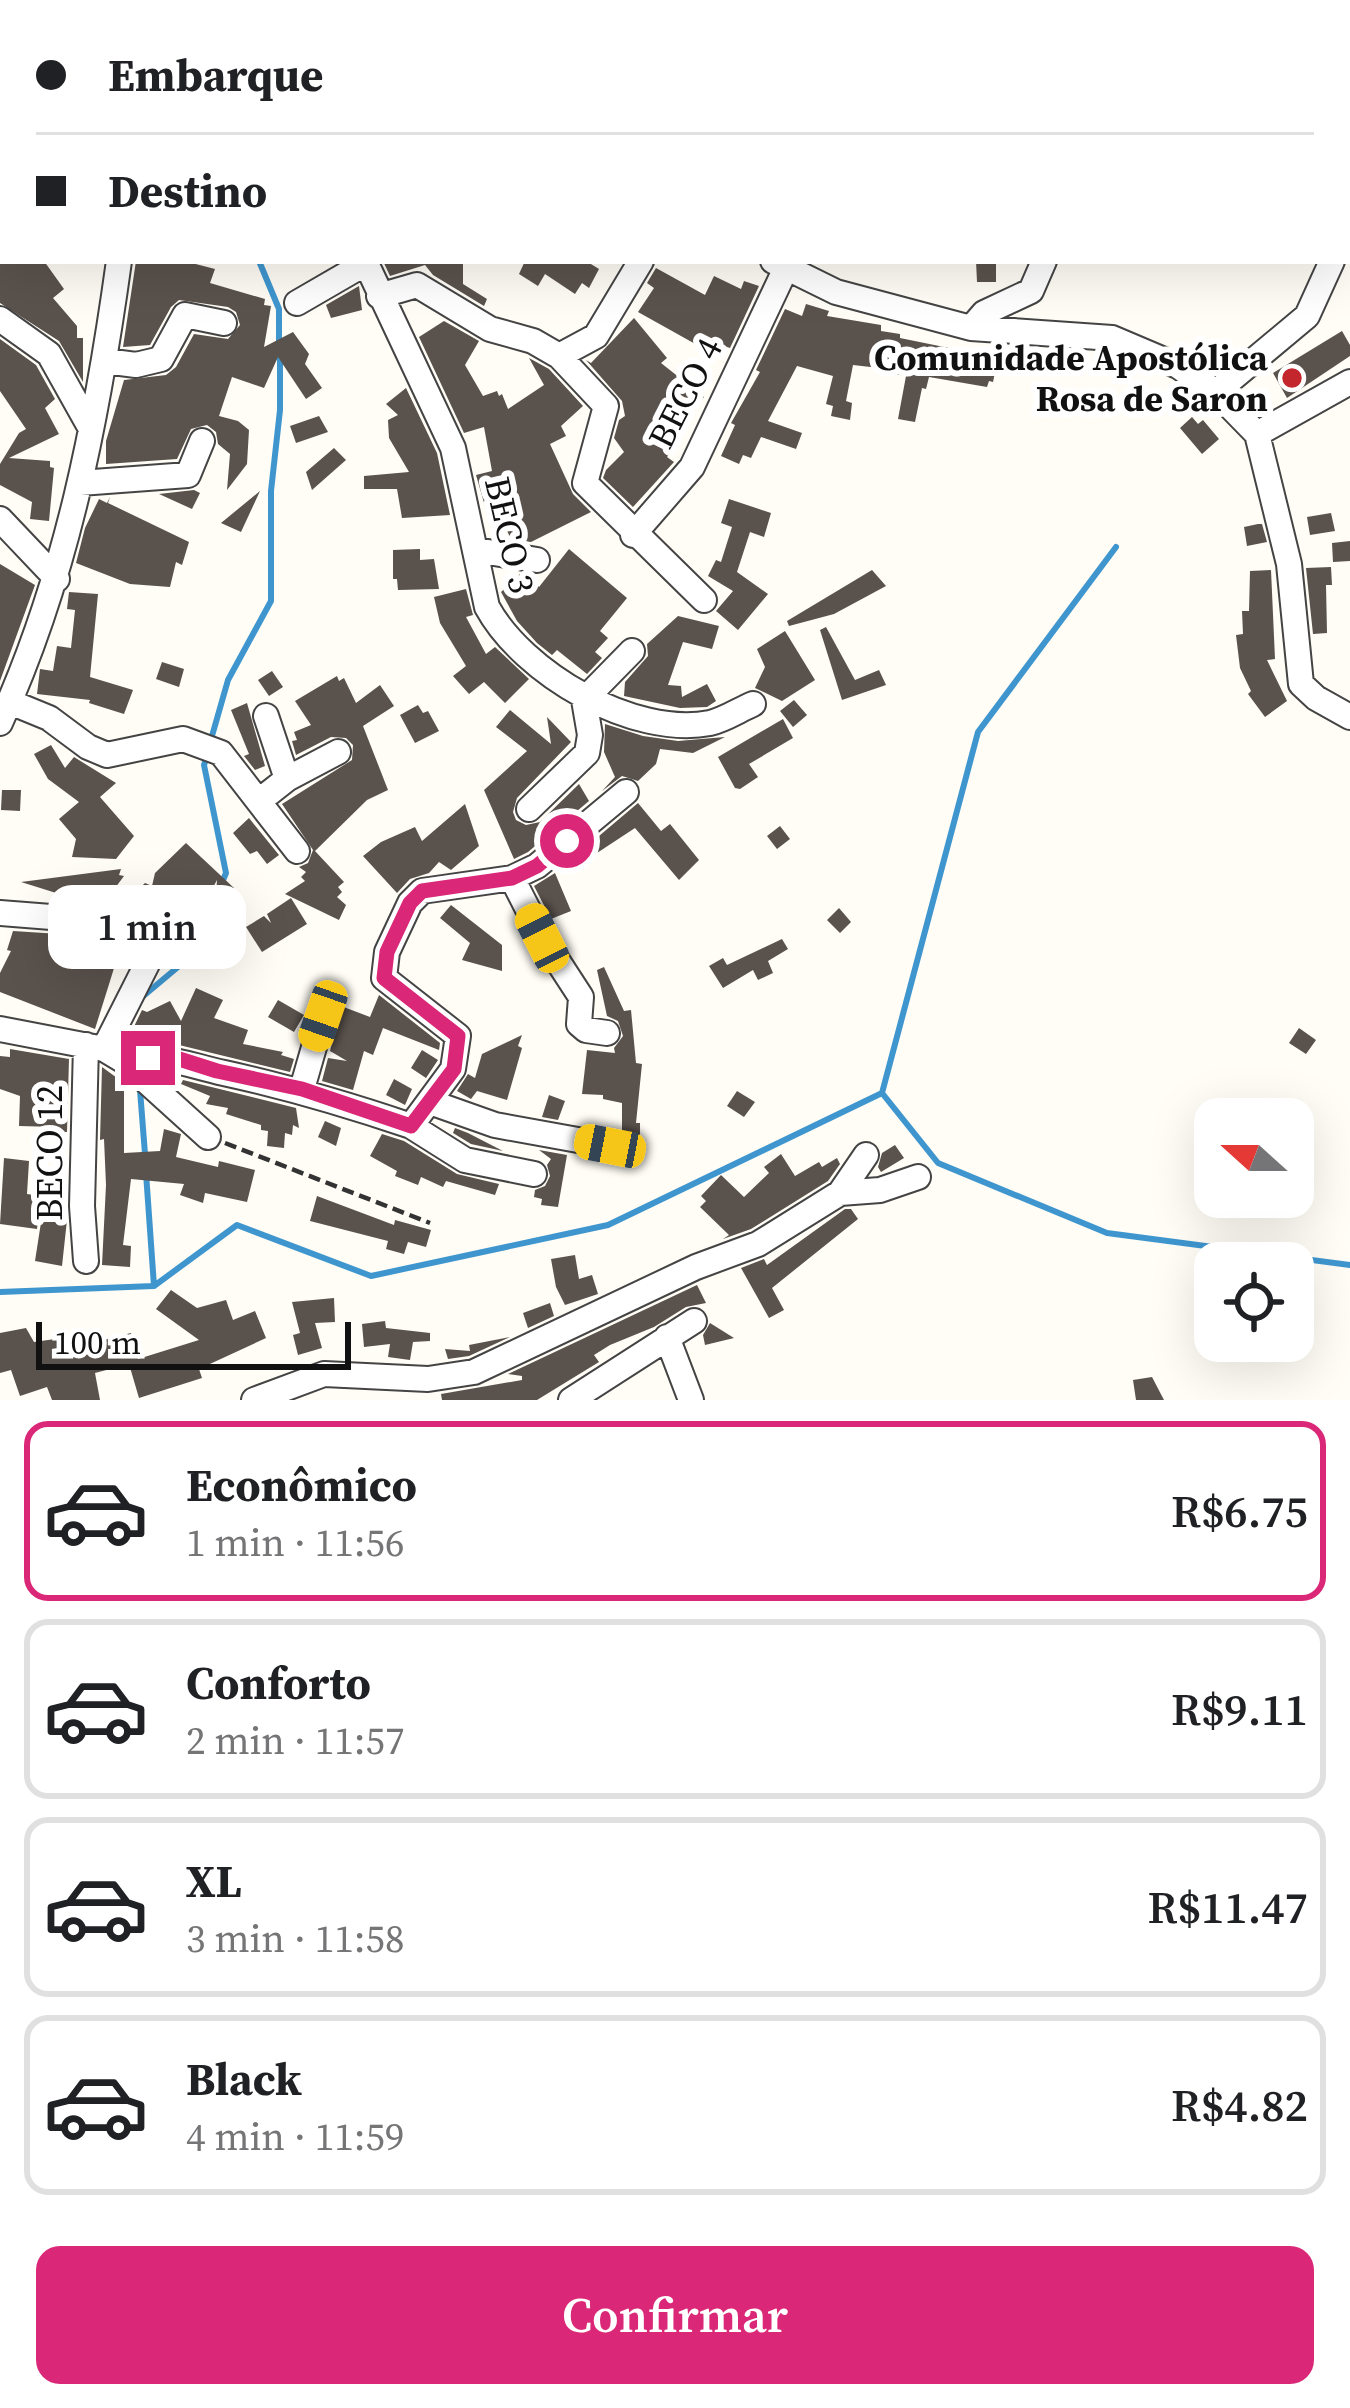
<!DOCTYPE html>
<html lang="pt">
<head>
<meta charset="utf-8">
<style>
  :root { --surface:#fff; --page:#f6f6f6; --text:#202124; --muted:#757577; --line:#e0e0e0; --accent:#db2777 }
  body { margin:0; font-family:"Source Serif 4",serif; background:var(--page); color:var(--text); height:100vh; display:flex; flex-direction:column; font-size:45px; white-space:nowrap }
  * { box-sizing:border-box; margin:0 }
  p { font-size:39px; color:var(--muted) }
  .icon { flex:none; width:66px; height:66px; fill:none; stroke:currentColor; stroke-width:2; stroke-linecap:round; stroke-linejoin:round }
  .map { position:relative; height:1400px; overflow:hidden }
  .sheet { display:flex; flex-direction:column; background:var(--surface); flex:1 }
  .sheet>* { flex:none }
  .top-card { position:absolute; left:0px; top:0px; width:1350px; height:264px; box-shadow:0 12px 48px #0002; display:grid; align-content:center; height:264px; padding:0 36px; background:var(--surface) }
  .needle { width:78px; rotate:291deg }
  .tools { position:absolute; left:1194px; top:1098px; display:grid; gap:24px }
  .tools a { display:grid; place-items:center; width:120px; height:120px; border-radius:24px; background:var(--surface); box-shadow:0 12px 48px #0002; font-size:60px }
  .scale { position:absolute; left:36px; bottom:30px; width:315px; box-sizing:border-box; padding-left:12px; border:6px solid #111; border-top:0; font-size:33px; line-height:42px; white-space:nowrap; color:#111; -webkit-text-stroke:9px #fff; paint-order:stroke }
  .end { position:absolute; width:54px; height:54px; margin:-27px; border:15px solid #db2777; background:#fff; box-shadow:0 0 0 6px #fff }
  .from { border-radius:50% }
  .bubble { position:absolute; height:84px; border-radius:24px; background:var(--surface); box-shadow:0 12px 48px #0002; font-size:39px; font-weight:600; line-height:84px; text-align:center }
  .car { position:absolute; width:36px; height:72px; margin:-36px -18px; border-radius:15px; box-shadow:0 0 9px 3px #0007; background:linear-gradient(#f5c518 24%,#345 0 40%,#f5c518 0 76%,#345 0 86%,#f5c518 0) }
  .top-card b { display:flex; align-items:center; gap:42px; height:114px; font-size:45px }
  .top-card b+b { border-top:3px solid var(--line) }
  .top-card i { width:30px; height:30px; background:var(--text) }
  ul { padding:21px 0 0; list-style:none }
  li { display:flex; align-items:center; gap:36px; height:180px; margin:0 24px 18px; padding:0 12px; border:6px solid var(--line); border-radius:24px }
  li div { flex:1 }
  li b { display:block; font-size:45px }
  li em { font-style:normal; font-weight:600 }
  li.current { border-color:var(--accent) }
  li>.icon { width:108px; height:108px; stroke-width:1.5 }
  .button { display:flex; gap:24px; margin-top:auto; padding:24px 36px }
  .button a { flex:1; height:138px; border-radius:24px; background:var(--accent); color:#fff; font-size:48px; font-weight:600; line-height:138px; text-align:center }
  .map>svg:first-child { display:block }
</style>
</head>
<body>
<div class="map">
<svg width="1350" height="1400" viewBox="0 0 1350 1400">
  <rect width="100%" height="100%" fill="#fffdf5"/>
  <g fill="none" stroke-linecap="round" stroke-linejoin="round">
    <path stroke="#3f96cf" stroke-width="6" d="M 1347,31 L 1350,30
      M 259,261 L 279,309 L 279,343
      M 210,743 L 228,680 L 271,601 L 271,491 L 280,410 L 280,357
      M 141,998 L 191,956 L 226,873 L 204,765 L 207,756
      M 140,1090 L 145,1154
      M 882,1093 L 978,732 L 1116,547
      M 146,1173 L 154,1286
      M 0,1292 L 154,1286 L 237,1225 L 371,1276 L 608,1225 L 882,1093 L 938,1163 L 1107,1233 L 1350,1265"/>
  </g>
  <path fill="#5a524d" d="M 0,261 L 44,261 L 64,289 L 53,298 L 77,326 L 77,338 L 83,338 L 83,382 L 59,341 L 0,303 Z
    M 136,261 L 184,261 L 215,269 L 210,283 L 265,299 L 264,305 L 271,306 L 264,347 L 293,332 L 309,354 L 305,364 L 322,388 L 306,399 L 278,357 L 264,388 L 232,377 L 219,416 L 238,421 L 249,430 L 247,464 L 227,490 L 230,454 L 218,444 L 216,432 L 207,425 L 191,429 L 177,459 L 106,464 L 106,441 L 124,380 L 166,375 L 176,367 L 194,334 L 228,339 L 240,325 L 236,312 L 228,307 L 179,300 L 171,307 L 150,345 L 123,347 Z
    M 383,261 L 463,261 L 463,284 L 487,299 L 484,306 L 433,275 L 425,265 L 390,276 Z
    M 525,261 L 586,261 L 599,269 L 589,288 L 582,283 L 575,294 L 545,274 L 538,286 L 519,274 Z
    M 976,261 L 996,261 L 996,282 L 977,282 Z
    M 656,268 L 705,295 L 714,276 L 741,289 L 744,281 L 759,286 L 730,348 L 721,345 L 715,355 L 638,312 L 654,288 L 647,283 Z
    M 359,286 L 362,310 L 331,318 L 326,305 Z
    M 806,304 L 829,311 L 827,316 L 881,325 L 881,331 L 900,334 L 900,338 L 998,358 L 993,382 L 989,381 L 987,387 L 929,377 L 926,389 L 922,388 L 915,422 L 898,419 L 906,376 L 896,374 L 897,370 L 853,365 L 846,401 L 852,403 L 850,420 L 831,416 L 833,406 L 826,404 L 833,376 L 797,366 L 768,421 L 802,433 L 796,449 L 761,437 L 751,458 L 743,455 L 739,464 L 721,456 L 735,425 L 731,423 L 760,372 L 756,370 L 785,309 L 802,316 Z
    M 634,318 L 667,358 L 661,363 L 704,397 L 669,435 L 679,443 L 667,457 L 674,462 L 633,507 L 603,478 L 606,470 L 624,452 L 614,438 L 619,420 L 625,416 L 622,401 L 586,360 L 591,363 Z
    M 444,321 L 479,341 L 465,365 L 483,396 L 497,391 L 499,396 L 502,394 L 508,409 L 544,385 L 529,358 L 549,369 L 583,406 L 561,426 L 566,436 L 550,444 L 573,494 L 591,512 L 531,542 L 511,539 L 497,510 L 487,513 L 476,475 L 492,471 L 484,427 L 464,433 L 419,337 Z
    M 1342,331 L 1350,345 L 1350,356 L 1287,398 L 1273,373 Z
    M 0,339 L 36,365 L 55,399 L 45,408 L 59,434 L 9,458 L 50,461 L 50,467 L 54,468 L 49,521 L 30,519 L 32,502 L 0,485 L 0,464 L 19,433 L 26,429 L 0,391 Z
    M 406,388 L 437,453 L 450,515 L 402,518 L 397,489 L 364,489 L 364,476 L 409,472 L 389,438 L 388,420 L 398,415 L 386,404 Z
    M 319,416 L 328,432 L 296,443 L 290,426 Z
    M 1192,417 L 1198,424 L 1203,420 L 1219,439 L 1202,454 L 1180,428 Z
    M 334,448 L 346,460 L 312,490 L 306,472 Z
    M 194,490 L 200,493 L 192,509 L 159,494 Z
    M 260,491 L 241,532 L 221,523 Z
    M 110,497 L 108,503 L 189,542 L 182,565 L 176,562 L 170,587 L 130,584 L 76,563 L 85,528 L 99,499 L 107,503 Z
    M 729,499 L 771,513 L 764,537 L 750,532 L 737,572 L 768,594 L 738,630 L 716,611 L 733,591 L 708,576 L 716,560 L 721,562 L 732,527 L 721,523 Z
    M 1331,513 L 1335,531 L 1310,535 L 1307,517 Z
    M 1258,524 L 1262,524 L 1267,542 L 1247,546 L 1244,527 Z
    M 1350,541 L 1350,561 L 1333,562 L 1332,543 Z
    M 420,549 L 420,560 L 434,559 L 439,589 L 398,590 L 397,579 L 393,579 L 393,550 Z
    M 569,549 L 627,598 L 600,631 L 608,638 L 595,652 L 602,658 L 587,674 L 557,650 L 552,655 L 537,643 L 517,621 L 501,592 L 520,574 L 527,575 L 539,587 Z
    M 0,564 L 35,585 L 0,681 Z
    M 1331,567 L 1332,585 L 1326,585 L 1327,633 L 1313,634 L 1306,568 Z
    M 872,570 L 886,586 L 834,614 L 789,626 L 787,621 Z
    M 1271,570 L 1275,659 L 1267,660 L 1287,701 L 1265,717 L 1248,694 L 1251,691 L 1240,668 L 1236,635 L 1243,634 L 1242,611 L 1249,611 L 1250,571 Z
    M 466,589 L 473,615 L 466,617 L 486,654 L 495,647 L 529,679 L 505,703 L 484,682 L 469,694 L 453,676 L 466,666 L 440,623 L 434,597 Z
    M 69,592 L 98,594 L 90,677 L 133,690 L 124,714 L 89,703 L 90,700 L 37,694 L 40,669 L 53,671 L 57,646 L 71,648 L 75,610 L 67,609 Z
    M 678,616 L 719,626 L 712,649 L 683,642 L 668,685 L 681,686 L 682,697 L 707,684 L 716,701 L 707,707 L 680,708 L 624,696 L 625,682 L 648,656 L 647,644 Z
    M 826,627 L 855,680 L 879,670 L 886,685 L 842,700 L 820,630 Z
    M 785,631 L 815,680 L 782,701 L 755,688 L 765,667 L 757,649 Z
    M 162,662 L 184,669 L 179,687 L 156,679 Z
    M 272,671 L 283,687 L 269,696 L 258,680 Z
    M 337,676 L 339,681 L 344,678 L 356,703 L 380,685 L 394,706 L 363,726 L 388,790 L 367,800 L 315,851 L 344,882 L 338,887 L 342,892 L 337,897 L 346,905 L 339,920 L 285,894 L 305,881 L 301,877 L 306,872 L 299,867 L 308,863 L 313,850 L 282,804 L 352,760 L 353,745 L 346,738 L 331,737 L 296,755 L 292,741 L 297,740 L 294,732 L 311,725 L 295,701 Z
    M 794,700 L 807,715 L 793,727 L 780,711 Z
    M 247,703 L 265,766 L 255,770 L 244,756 L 249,754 L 231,710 Z
    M 418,705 L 423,713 L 428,711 L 439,731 L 415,743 L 400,715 Z
    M 510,710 L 551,744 L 547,717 L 571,742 L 517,798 L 513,812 L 516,820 L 526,825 L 540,822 L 579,784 L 589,801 L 528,852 L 514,859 L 484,790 L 527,751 L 496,727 Z
    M 783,719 L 793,738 L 749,764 L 758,777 L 740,789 L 735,788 L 718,757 Z
    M 605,724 L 643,736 L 678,741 L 725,737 L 693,753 L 660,749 L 656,764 L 638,781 L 622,776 L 602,791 L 615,777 L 604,752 Z
    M 51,745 L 65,768 L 74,757 L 116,783 L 100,797 L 134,836 L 116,859 L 72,857 L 76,839 L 59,819 L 79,802 L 48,779 L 34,754 Z
    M 2,790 L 21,790 L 20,811 L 1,810 Z
    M 638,803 L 661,831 L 670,824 L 699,860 L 679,880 L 635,828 L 597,853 L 592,844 L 586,847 Z
    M 465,804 L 479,846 L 451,870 L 439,862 L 429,873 L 410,879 L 397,893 L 363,856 L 381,842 L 415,827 L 422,841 Z
    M 249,818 L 279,855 L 267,864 L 257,851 L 250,854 L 233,833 Z
    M 780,826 L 790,839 L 777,849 L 767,836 Z
    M 186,843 L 234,888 L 231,927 L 216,895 L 217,880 L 183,944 L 229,948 L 228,968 L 168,936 L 161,929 L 163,923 L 119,908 L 145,883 L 152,886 L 155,873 Z
    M 121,869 L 119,875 L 124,876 L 101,907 L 21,882 Z
    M 555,873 L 571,911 L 551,919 L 534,886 Z
    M 291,898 L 307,924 L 262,952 L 246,927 L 264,916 L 271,923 L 267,914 Z
    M 451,905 L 502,945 L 502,971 L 462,960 L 470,943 L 440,918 Z
    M 839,908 L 851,922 L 840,933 L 827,920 Z
    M 13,931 L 75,935 L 97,945 L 99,941 L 120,949 L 95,1029 L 0,992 L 0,973 L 11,951 L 7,950 Z
    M 782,939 L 788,949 L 768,961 L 773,973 L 758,980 L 753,970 L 723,988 L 709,966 L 723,958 L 727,965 Z
    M 604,967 L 624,1011 L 631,1010 L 636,1063 L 642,1064 L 636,1123 L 640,1123 L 640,1139 L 635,1139 L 634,1147 L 627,1147 L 622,1134 L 622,1103 L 603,1099 L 603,1095 L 582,1094 L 587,1050 L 615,1053 L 614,1048 L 623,1036 L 618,1021 L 607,1016 L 597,970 Z
    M 196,988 L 223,1000 L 214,1018 L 248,1030 L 243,1044 L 283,1052 L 281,1055 L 294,1059 L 290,1072 L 179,1045 L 127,1041 L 142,1010 L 147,1012 L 170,1001 L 181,1021 Z
    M 379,995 L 440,1043 L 439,1050 L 383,1028 L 373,1055 L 364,1051 L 353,1090 L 322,1081 L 328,1058 L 347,1061 L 330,1051 L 341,1006 L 370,1017 Z
    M 278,1000 L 304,1015 L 294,1032 L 268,1017 Z
    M 1299,1028 L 1316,1040 L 1306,1054 L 1289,1043 Z
    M 522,1035 L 518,1046 L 522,1048 L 507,1100 L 477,1091 L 471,1099 L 457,1091 L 468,1074 L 475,1078 L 482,1054 Z
    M 10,1049 L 69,1059 L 67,1132 L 57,1132 L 57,1127 L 19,1126 L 20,1096 L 0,1089 L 0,1056 L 10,1057 Z
    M 422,1050 L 438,1060 L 426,1078 L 411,1068 Z
    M 102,1067 L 124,1083 L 124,1153 L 160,1151 L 164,1129 L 181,1134 L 176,1157 L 218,1167 L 219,1161 L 255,1170 L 247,1202 L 205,1193 L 203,1203 L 180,1195 L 184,1184 L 131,1179 L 123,1245 L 131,1246 L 130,1267 L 102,1265 L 106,1185 L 104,1139 L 100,1140 Z
    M 394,1079 L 412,1089 L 405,1105 L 386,1095 Z
    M 183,1080 L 296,1108 L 299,1128 L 293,1125 L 292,1135 L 285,1133 L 284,1148 L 267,1146 L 268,1131 L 261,1130 L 261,1125 L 226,1114 L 228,1108 L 206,1104 L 210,1096 L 181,1084 Z
    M 737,1091 L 755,1102 L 744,1117 L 727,1106 Z
    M 549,1095 L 565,1101 L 558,1120 L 542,1117 Z
    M 325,1121 L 341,1128 L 336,1146 L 318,1137 Z
    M 455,1128 L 468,1133 L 503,1151 L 471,1144 L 453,1133 Z
    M 382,1134 L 404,1141 L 457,1174 L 499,1184 L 495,1195 L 446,1181 L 443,1187 L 421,1177 L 418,1185 L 395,1176 L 397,1171 L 370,1156 Z
    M 895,1145 L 904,1158 L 881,1172 L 878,1167 L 882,1153 Z
    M 539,1150 L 567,1155 L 558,1207 L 541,1205 L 542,1199 L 534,1197 L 535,1190 L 545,1186 L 550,1176 L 547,1165 L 551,1159 Z
    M 781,1154 L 795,1176 L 819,1162 L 822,1167 L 837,1158 L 840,1164 L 828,1181 L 751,1229 L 723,1239 L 729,1235 L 700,1207 L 706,1201 L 701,1196 L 721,1175 L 744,1197 L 769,1173 L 764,1167 Z
    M 4,1158 L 29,1161 L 27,1194 L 41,1196 L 37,1229 L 0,1224 Z
    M 317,1196 L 394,1225 L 395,1220 L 431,1230 L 426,1247 L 408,1242 L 404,1254 L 386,1249 L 388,1241 L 310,1221 Z
    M 845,1209 L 851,1209 L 858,1219 L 772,1288 L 784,1310 L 769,1318 L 741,1268 L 764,1259 L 767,1265 Z
    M 42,1216 L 67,1220 L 62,1266 L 35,1261 Z
    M 575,1255 L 579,1279 L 592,1275 L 598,1294 L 565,1305 L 556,1287 L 551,1259 Z
    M 697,1285 L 706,1303 L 686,1307 L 654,1327 L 610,1345 L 594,1355 L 599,1362 L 537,1400 L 442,1400 L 441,1394 L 522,1380 L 522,1376 L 508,1374 Z
    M 171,1290 L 197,1308 L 226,1300 L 233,1320 L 255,1311 L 266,1338 L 199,1369 L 202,1378 L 139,1398 L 129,1364 L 95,1373 L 100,1400 L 52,1400 L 47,1387 L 20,1396 L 11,1370 L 0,1373 L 0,1333 L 26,1328 L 34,1342 L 62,1338 L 64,1350 L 131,1333 L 138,1359 L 199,1340 L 156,1309 Z
    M 334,1298 L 335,1322 L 315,1323 L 322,1348 L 298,1355 L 293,1335 L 300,1333 L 292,1302 Z
    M 550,1303 L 554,1316 L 528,1328 L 523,1313 Z
    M 385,1321 L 386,1328 L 430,1333 L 430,1341 L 413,1342 L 410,1360 L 388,1357 L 390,1344 L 364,1347 L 362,1324 Z
    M 710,1323 L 734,1338 L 705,1345 L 703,1335 Z
    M 510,1337 L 469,1356 L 448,1359 L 445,1349 L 470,1351 L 469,1345 Z
    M 1152,1377 L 1164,1400 L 1136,1400 L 1133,1380 Z"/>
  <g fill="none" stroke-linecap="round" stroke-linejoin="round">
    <g stroke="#444" stroke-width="28">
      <path id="minor" d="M 388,0 L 398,3
        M 968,0 L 970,3
        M 153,3 L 153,0
        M 818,3 L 820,0
        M 1120,3 L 1122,0
        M 0,51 L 3,52
        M 1347,228 L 1350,221
        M 365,261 L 453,448 L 487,607 C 523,673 633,738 710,723 C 724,720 739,710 753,704
        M 773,261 L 836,292 L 971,328 L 1112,338 L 1178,366 L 1216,392 L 1257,434 L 1289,564 L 1301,684 L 1316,698 L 1350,717
        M 379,296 L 417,285 L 490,329 L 533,341 L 559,356 L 596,336 L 641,261
        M 297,303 L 366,263
        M 0,319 L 49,354 L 91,429
        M 971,328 L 984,313 L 1031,291 L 1044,261
        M 559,356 L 606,406 L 585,483 L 704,600
        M 105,361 L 136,365 L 161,359 L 185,315 L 224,323
        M 1216,392 L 1307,316 L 1332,261
        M 1257,434 L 1350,382
        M 80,483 L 188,475 L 202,441
        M 0,519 L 57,579
        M 633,535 L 692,467 L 786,268
        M 476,550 L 537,560
        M 10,702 L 49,718 L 88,747 L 107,755 L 183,739 L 221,753 L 297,851
        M 266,716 L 287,779
        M 0,723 C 67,576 97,420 119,261
        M 259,801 L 287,779 L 338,752
        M 529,809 L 587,753 L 590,735 L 584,700 L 632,651
        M 512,878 L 542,937 L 581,997 L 579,1024 L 586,1030 L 607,1033
        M 0,913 L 89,920 L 153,943 L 147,964 L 104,1049
        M 0,1029 L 104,1049 L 124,1061 L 208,1137
        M 124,1061 C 172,1055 180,1063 224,1073 C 288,1087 349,1105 411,1126 L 453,1069 L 458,1036 L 384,978 L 387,952 L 410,903 L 422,891 L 512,878 L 537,866 L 626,792
        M 302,1089 L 323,1016
        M 430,1102 L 495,1125 L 611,1146
        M 411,1126 L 465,1160 L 534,1174
        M 840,1193 L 880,1190 L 918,1177
        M 86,1261 L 82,1206 L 86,1045
        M 667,1337 L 691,1400
        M 254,1400 L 324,1374 L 428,1379 L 474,1372 L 696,1267 L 758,1244 L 840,1193 L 866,1155
        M 571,1400 L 694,1321"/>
    </g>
    <path stroke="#333" stroke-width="4.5" stroke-dasharray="12 6" stroke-linecap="butt" d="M 225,1143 L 430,1223"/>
    <use href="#minor" stroke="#fff" stroke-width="24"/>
  </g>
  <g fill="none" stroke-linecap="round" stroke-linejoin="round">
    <path stroke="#db2777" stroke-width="15" d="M 148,1058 L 176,1058 L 217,1071 L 302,1089 L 411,1126 L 454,1069 L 458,1036 L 384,978 L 387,952 L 410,903 L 422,891 L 512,878 L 537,866 L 567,841"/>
  </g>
  <circle fill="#c4262e" stroke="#fff" stroke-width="4.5" cx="1292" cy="378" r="12"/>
  <g text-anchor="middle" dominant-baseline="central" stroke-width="12" stroke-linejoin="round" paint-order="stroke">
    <g font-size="36" font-weight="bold" fill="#111" stroke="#fff" text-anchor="end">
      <text x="1268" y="357">Comunidade Apostólica<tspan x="1268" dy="41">Rosa de Saron</tspan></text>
    </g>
    <g font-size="36" fill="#111" stroke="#fff">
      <text transform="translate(685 393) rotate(-63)">BECO 4</text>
      <text transform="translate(510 535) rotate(77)">BECO 3</text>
      <text transform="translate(49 1153) rotate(-90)">BECO 12</text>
    </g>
  </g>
</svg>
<div class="tools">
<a><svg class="needle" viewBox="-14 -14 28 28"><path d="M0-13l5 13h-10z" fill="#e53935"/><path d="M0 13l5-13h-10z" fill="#757577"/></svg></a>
<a><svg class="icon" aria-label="locate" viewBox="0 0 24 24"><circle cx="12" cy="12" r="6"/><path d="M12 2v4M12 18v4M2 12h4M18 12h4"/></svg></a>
</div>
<div class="scale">100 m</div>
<i class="end from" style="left:567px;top:841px"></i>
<i class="end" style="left:148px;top:1058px"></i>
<div class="bubble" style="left:48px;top:885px;width:198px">1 min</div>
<i class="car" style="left:542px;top:938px;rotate:333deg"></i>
<i class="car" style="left:323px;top:1016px;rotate:199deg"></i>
<i class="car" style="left:610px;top:1146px;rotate:281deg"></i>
<div class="top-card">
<b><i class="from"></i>Embarque</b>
<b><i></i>Destino</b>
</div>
</div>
<section class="sheet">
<ul>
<li class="current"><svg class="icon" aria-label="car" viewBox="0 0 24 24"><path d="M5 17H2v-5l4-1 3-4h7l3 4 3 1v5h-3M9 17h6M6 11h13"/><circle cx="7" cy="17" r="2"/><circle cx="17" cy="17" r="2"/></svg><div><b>Econômico</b><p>1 min · 11:56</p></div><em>R$6.75</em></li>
<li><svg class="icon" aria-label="car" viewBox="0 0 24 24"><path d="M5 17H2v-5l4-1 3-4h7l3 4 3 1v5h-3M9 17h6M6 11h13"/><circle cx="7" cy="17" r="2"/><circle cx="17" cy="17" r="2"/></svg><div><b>Conforto</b><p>2 min · 11:57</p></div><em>R$9.11</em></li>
<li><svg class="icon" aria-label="car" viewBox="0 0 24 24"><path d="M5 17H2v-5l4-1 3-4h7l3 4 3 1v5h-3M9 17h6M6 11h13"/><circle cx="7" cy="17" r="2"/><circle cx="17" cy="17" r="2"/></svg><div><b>XL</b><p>3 min · 11:58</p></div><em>R$11.47</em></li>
<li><svg class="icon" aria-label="car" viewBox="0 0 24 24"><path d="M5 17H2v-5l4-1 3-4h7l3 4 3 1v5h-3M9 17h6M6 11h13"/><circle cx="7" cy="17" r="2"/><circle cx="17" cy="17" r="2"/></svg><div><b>Black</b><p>4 min · 11:59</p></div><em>R$4.82</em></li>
</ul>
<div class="button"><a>Confirmar</a></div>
</section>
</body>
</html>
